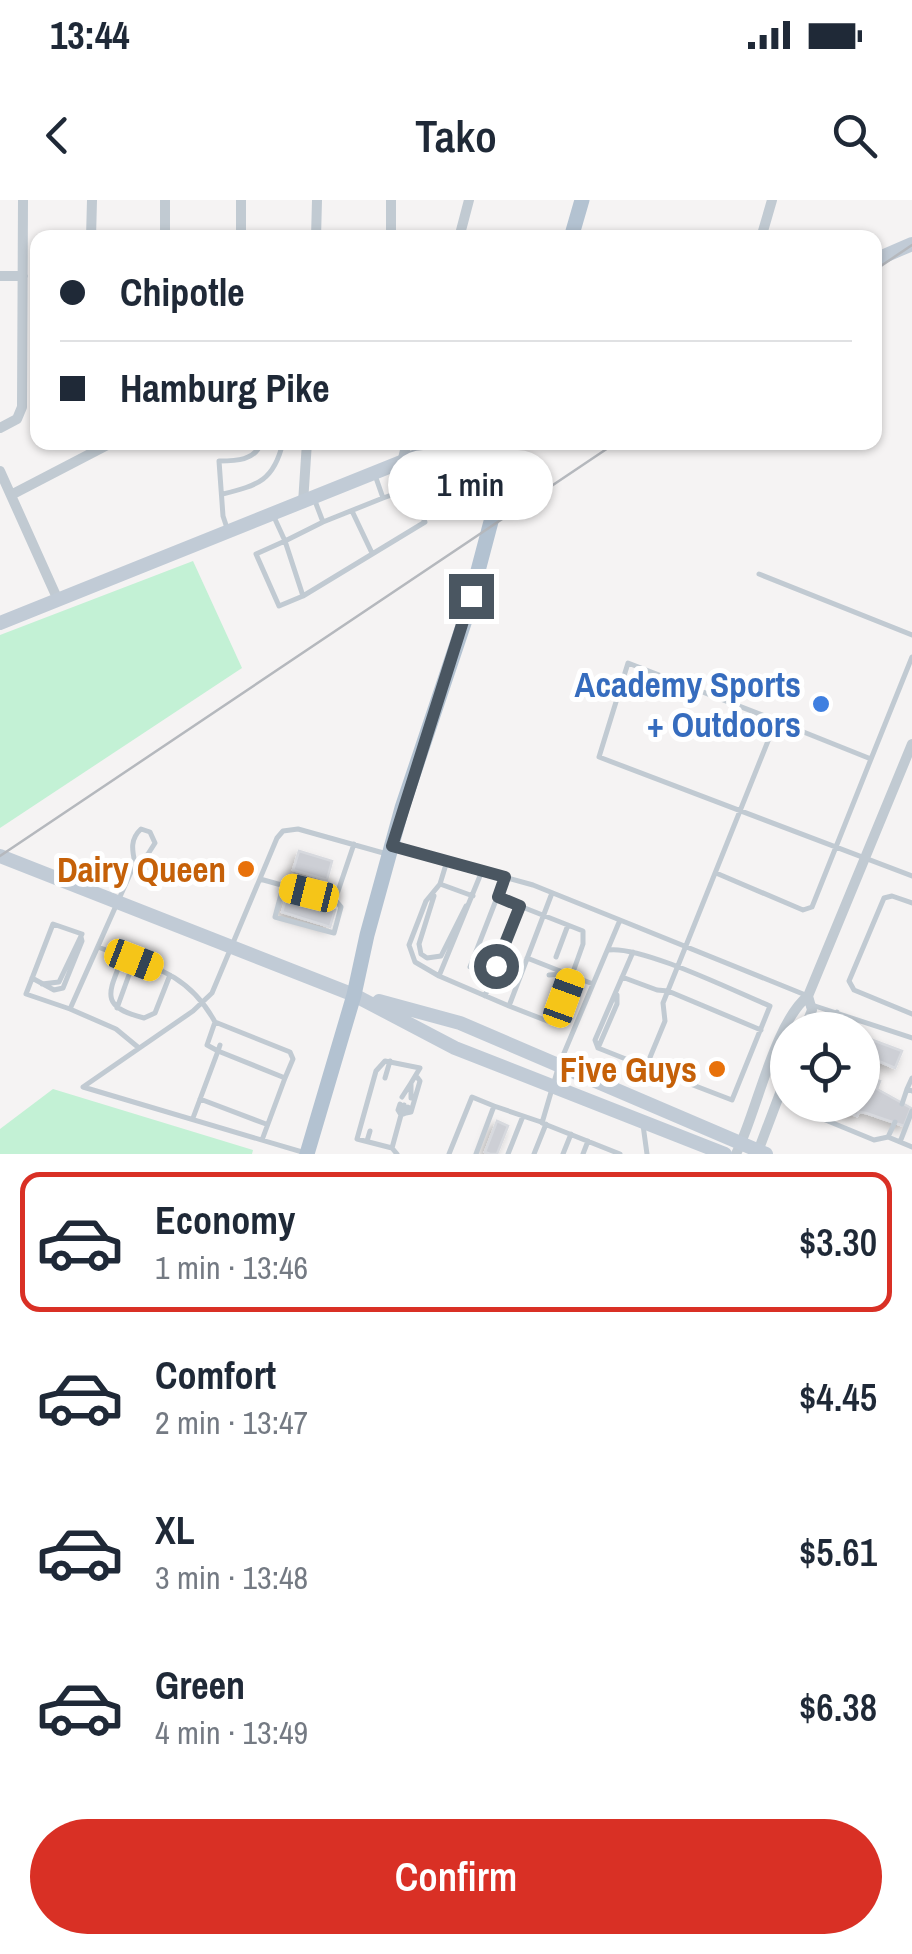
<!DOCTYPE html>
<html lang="en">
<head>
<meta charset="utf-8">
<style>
  :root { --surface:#fff; --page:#f6f6f7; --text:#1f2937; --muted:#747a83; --line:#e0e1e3; --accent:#d93025 }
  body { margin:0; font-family:"Archivo Narrow",sans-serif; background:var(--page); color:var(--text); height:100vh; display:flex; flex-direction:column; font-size:38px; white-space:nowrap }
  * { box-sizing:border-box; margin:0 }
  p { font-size:32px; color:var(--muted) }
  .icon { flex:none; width:55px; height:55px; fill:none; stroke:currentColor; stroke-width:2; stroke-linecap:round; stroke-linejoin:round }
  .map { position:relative; height:954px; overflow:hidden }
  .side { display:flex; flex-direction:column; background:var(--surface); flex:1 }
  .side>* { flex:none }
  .banner { position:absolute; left:30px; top:30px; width:852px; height:220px; border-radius:20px; box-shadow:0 2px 8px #0004; display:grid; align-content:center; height:220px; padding:0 30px; background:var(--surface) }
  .controls { position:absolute; left:770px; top:812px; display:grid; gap:20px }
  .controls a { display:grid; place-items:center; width:110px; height:110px; border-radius:50%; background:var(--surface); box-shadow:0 2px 8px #0004; font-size:50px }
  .end { position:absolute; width:45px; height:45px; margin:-22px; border:12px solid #4a5661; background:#fff; box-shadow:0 0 0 5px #fff }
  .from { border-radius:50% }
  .bubble { position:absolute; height:70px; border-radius:35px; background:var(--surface); box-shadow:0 2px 8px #0004; font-size:32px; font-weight:600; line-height:70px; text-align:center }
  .car { position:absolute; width:30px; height:60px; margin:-30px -15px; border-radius:12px; box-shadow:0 0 8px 2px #0007; background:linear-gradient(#f5c518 24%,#345 0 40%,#f5c518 0 76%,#345 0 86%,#f5c518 0) }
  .banner b { display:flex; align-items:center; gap:35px; height:95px; font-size:38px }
  .banner b+b { border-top:2px solid var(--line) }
  .banner i { width:25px; height:25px; background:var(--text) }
  ul { padding:18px 0 0; list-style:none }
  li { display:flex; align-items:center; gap:30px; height:140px; margin:0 20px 15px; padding:0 10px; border:5px solid transparent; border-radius:20px }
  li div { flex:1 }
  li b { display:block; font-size:38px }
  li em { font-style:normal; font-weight:600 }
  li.current { border-color:var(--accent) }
  li>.icon { width:90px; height:90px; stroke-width:1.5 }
  .action { display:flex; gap:20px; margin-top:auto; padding:20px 30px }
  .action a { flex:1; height:115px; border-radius:60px; background:var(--accent); color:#fff; font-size:40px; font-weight:600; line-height:115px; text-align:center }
  .status { display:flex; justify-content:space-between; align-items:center; height:70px; padding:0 50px; background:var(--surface); direction:ltr }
  .status svg { height:28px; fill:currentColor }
  header { display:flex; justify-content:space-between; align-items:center; height:130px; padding:0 30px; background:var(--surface); font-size:45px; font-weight:600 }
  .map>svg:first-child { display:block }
</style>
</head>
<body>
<div class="status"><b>13:44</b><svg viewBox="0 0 49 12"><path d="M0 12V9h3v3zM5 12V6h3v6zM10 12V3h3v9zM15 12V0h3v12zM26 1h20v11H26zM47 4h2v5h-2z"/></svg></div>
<header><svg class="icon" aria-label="back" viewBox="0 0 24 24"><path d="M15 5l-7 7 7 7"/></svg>Tako<svg class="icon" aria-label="search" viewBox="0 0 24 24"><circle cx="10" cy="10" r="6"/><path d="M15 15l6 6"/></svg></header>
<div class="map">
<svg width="912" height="954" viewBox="0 0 912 954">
  <defs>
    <filter id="shadow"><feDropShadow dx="-4.5" dy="4.5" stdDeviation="5" flood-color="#0004"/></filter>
  </defs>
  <rect width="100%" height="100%" fill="#f5f3f3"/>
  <path fill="#c3f1d5" d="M 193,361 L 242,468 L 0,628 L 0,435 Z
    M 53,889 L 253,950 L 252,954 L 0,954 L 0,929 Z"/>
  <path fill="#cdcfd5" stroke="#d7d9de" stroke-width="2.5" filter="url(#shadow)" d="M 299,651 L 332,661 L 327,680 L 293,670 Z
    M 287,696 L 335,710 L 330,727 L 282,712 Z
    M 862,836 L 902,851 L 895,868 L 869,857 L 862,874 Z
    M 862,875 L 880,881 L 877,889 L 911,908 L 904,926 L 866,913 L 859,912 L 857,916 L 846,912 L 847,908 L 840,905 L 862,905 Z
    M 497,921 L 508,926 L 497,954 L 490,954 L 485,952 Z"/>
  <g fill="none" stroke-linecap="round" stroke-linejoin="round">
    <path stroke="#c1cad2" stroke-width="5" d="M 546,38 L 552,38
      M 223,294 C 258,285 274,281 283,242
      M 315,301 L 323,322 L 383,298 L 375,275
      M 441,309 L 466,295 L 444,250
      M 352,311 L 372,353
      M 274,317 L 285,341 L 256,354 L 279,406 L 303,396 L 285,341 L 323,322
      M 228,331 L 223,316 L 219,261 C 235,261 256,261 261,242
      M 759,374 L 912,435
      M 303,396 L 425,322 L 409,289 L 383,298
      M 775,520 L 628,463 L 599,557 L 912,676
      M 871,559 L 912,457
      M 395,647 L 533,685 L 620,720
      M 447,661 L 440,684 L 426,701 L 409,745 L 415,762 L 439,776 L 482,671
      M 135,663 L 178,677
      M 260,679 L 335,700 L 354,644
      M 440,684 L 473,696
      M 283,687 L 275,717 L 334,733 L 341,707 L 335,700
      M 434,696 L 419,744 L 421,754 L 427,758 L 441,756 L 466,706
      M 497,697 L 583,731 L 583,744 L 556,820 L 550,822 L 509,806
      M 912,703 L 892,696 L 884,698 L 849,781 L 854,790 L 912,814
      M 98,747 C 149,766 187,771 215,822 L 290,852 L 293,859 L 285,878
      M 608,750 C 641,745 736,792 770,806 L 732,900 L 646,867 L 665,821 L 663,803 L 776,521 L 871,559 L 812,707 L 803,710 L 716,673
      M 633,752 L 595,840 L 598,848 L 646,867
      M 123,756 C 109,793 98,806 144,818 L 155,813 L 170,775
      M 556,757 L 568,725
      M 527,758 L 593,784
      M 470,767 L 505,677
      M 549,775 L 563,774
      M 439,776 L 509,806 L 552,693
      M 622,777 L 657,790 L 668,791 L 761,830
      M 32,778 L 54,790 L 63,788 L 82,741 L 81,737
      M 42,784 L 59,782 L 82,734 L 53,724 L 26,794 L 70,809 L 135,663 L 148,654 L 155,643 L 150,632 L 141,629 C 130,639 132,650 135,663
      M 485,796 L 520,706
      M 812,805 L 912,838
      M 117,808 L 134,761
      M 70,809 L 116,829 L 139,848
      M 215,822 L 207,845 L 218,851 L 220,845
      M 830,830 L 837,812
      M 598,848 L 617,804 L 617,795
      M 385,878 L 390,861
      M 912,878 L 907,889 L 912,891
      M 402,897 L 411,883
      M 200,899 L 266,924
      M 400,904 L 398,910 L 401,915
      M 902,904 L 907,889
      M 803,905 L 806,912 L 874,940 L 888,937 L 912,947
      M 406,913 L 411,912 L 420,881 L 417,877
      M 401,915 L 404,905
      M 193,918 L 218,851 L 285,878 L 262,940
      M 643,925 L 647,954
      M 888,937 L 895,922
      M 367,941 L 370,931
      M 900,942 L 912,911
      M 392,948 L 401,915 L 406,913 L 408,907
      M 302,952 L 83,887 L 193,811 L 212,793 L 277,638 L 283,631 L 298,629 L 387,654
      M 397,954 L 392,948 L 357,939 L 376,871 L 385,861 L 420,868 L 411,883 L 411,898
      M 449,954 L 472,897 L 494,906
      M 476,954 L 494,906 L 541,922
      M 508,954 L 523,916
      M 534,954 L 546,924
      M 563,954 L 571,934
      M 583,954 L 588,941
      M 620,954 L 542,923 L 559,865 L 620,720 L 808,796"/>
    <path stroke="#c1cad2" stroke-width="10" d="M 165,0 L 165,38
      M 241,0 L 241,38
      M 391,0 L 391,38
      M 91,38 L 92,0
      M 316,38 L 317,0
      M 459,38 L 469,0
      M 761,38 L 772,0
      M 0,76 L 23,76
      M 0,228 L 17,219 L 22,207 L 23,0
      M 402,263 L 407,242
      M 0,271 L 58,400
      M 11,295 L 113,242
      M 303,303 L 307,242
      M 804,830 L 812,810 L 808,796
      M 736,954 C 757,912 774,823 808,796 L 912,544
      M 757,954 L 788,872"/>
    <path stroke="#c1cbd6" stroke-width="14" d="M 875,60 L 912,44
      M 0,423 L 451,242
      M 0,656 L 354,795 L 455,848 L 725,954
      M 379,801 L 460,823 L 766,954"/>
    <path stroke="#b3c2d1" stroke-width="15" d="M 571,38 L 582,0
      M 307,954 L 354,795 L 367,735 L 402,608 L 465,420 L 512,242"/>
    <path stroke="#b5b8bd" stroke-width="2.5" d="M 875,70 L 912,45
      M 0,656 L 617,242"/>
  </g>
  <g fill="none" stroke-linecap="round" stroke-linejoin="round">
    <path stroke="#4a5661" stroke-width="12" d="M 471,396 L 392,646 L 505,677 L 498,697 L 520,706 L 496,766"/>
  </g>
  <circle fill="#3f7fe0" stroke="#fff" stroke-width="4" cx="821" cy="504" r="10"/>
  <g fill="#e8710a" stroke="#fff" stroke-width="4">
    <circle cx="246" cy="669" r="10"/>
    <circle cx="717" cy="869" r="10"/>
  </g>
  <g text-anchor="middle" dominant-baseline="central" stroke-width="10" stroke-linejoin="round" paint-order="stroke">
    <g font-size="35" font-weight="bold" fill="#366cbe" stroke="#fff" text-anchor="end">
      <text x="801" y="484">Academy Sports<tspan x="801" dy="40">+ Outdoors</tspan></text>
    </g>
    <g font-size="35" font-weight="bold" fill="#c56008" stroke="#fff" text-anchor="end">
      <text x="226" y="669">Dairy Queen</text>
      <text x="697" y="869">Five Guys</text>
    </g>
  </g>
</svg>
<div class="controls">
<a><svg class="icon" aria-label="locate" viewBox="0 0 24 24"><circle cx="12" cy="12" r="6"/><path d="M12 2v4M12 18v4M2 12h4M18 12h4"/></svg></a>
</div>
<i class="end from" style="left:496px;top:766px"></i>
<i class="end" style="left:471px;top:396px"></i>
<div class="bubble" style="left:388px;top:250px;width:165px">1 min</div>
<i class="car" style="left:309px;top:693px;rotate:284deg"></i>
<i class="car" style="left:134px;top:760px;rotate:111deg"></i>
<i class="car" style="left:564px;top:798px;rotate:20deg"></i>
<div class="banner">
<b><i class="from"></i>Chipotle</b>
<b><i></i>Hamburg Pike</b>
</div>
</div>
<section class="side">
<ul>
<li class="current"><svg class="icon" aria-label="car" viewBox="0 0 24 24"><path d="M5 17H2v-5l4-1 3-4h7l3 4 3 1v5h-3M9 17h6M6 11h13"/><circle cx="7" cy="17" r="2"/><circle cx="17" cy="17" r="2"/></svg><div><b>Economy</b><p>1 min · 13:46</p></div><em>$3.30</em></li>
<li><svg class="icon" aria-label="car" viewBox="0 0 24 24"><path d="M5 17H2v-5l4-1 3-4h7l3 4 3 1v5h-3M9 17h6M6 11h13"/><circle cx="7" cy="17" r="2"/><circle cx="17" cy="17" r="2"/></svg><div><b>Comfort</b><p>2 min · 13:47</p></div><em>$4.45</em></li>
<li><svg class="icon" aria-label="car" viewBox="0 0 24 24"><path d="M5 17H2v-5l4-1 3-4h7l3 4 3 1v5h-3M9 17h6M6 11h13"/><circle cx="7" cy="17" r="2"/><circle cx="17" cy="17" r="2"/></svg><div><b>XL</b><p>3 min · 13:48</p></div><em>$5.61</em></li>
<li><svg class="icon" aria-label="car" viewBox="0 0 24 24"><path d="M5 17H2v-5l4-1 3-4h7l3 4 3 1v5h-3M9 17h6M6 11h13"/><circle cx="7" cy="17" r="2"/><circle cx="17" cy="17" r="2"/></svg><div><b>Green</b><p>4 min · 13:49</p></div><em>$6.38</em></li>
</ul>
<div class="action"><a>Confirm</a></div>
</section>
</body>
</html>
